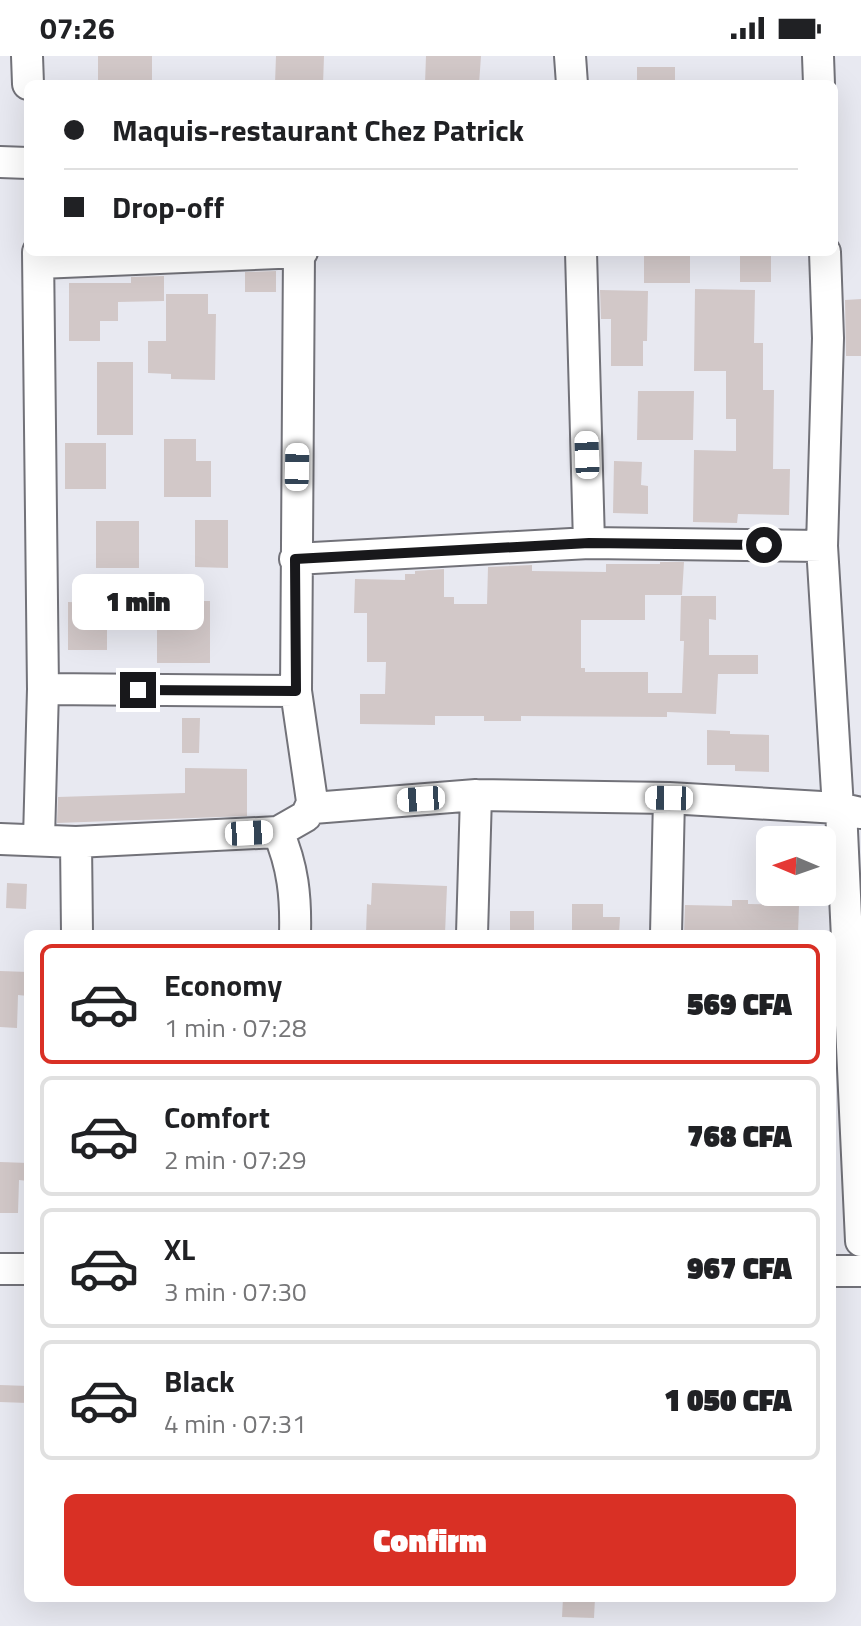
<!DOCTYPE html>
<html lang="en">
<head>
<meta charset="utf-8">
<style>
  :root { --surface:#fff; --page:#f2f2f2; --text:#202124; --muted:#757577; --line:#e0e0e0; --accent:#d93025 }
  body { margin:0; font-family:"Titillium Web",sans-serif; background:var(--page); color:var(--text); height:100vh; display:flex; flex-direction:column; font-size:30px; white-space:nowrap }
  * { box-sizing:border-box; margin:0 }
  p { font-size:26px; color:var(--muted) }
  .icon { flex:none; width:44px; height:44px; fill:none; stroke:currentColor; stroke-width:2; stroke-linecap:round; stroke-linejoin:round }
  .map { position:relative; flex:1; overflow:hidden }
  .side { position:absolute; left:24px; top:874px; width:812px; height:672px; display:flex; flex-direction:column; background:var(--surface); border-radius:12px; box-shadow:0 8px 32px #0002 }
  .side>* { flex:none }
  .banner { position:absolute; left:24px; top:24px; width:814px; height:176px; border-radius:12px; box-shadow:0 8px 32px #0002; display:grid; align-content:center; height:176px; padding:0 40px; background:var(--surface) }
  .needle { width:52px; rotate:272deg }
  .buttons { position:absolute; left:756px; top:770px; display:grid; gap:16px }
  .buttons a { display:grid; place-items:center; width:80px; height:80px; border-radius:12px; background:var(--surface); box-shadow:0 8px 32px #0002; font-size:40px }
  .end { position:absolute; width:36px; height:36px; margin:-18px; border:10px solid #18181b; background:#fff; box-shadow:0 0 0 4px #fff }
  .from { border-radius:50% }
  .bubble { position:absolute; height:56px; border-radius:12px; background:var(--surface); box-shadow:0 8px 32px #0002; font-size:26px; font-weight:800; line-height:56px; text-align:center }
  .car { position:absolute; width:24px; height:48px; margin:-24px -12px; border-radius:10px; box-shadow:0 0 6px 2px #0007; background:linear-gradient(#fff 24%,#345 0 40%,#fff 0 76%,#345 0 86%,#fff 0) }
  .banner b { display:flex; align-items:center; gap:28px; height:76px; font-size:30px }
  .banner b+b { border-top:2px solid var(--line) }
  .banner i { width:20px; height:20px; background:var(--text) }
  ul { padding:14px 0 0; list-style:none }
  li { display:flex; align-items:center; gap:24px; height:120px; margin:0 16px 12px; padding:0 24px; border:4px solid var(--line); border-radius:12px }
  li div { flex:1 }
  li b { display:block; font-size:30px }
  li em { font-style:normal; font-weight:800 }
  li.current { border-color:var(--accent) }
  li>.icon { width:72px; height:72px; stroke-width:1.5 }
  .primary-button { display:flex; gap:16px; margin-top:auto; padding:16px 40px }
  .primary-button a { flex:1; height:92px; border-radius:12px; background:var(--accent); color:#fff; font-size:32px; font-weight:800; line-height:92px; text-align:center }
  .status { display:flex; justify-content:space-between; align-items:center; height:56px; padding:0 40px; background:var(--surface); direction:ltr }
  .status svg { height:22px; fill:currentColor }
  .map>svg:first-child { display:block }
</style>
</head>
<body>
<div class="status"><b>07:26</b><svg viewBox="0 0 49 12"><path d="M0 12V9h3v3zM5 12V6h3v6zM10 12V3h3v9zM15 12V0h3v12zM26 1h20v11H26zM47 4h2v5h-2z"/></svg></div>
<div class="map">
<svg width="861" height="1570" viewBox="0 0 861 1570">
  <rect width="100%" height="100%" fill="#e8e9f1"/>
  <path fill="#d2c8c8" d="M 98,0 L 152,0 L 152,28 L 104,28 L 104,25 L 98,25 Z
    M 276,0 L 324,0 L 323,28 L 275,28 Z
    M 426,0 L 481,0 L 479,28 L 425,28 Z
    M 637,11 L 675,11 L 675,28 L 637,28 Z
    M 644,196 L 690,196 L 690,227 L 644,227 Z
    M 740,196 L 771,196 L 771,226 L 740,226 Z
    M 276,215 L 276,236 L 245,236 L 245,216 Z
    M 164,220 L 164,245 L 118,246 L 118,265 L 100,265 L 100,285 L 69,285 L 69,227 L 131,227 L 131,221 Z
    M 695,233 L 755,234 L 754,287 L 763,287 L 763,334 L 774,334 L 773,413 L 790,413 L 789,459 L 738,458 L 737,467 L 693,466 L 694,394 L 736,395 L 736,363 L 726,363 L 726,315 L 694,315 Z
    M 600,234 L 648,235 L 647,285 L 643,285 L 643,310 L 611,310 L 611,263 L 601,263 Z
    M 166,238 L 208,238 L 208,258 L 216,258 L 215,324 L 171,323 L 171,318 L 148,317 L 148,285 L 166,285 Z
    M 861,243 L 861,300 L 846,300 L 845,244 Z
    M 97,306 L 133,306 L 133,379 L 97,379 Z
    M 638,335 L 694,335 L 693,384 L 637,384 Z
    M 164,383 L 196,383 L 196,405 L 211,405 L 211,441 L 164,441 Z
    M 65,387 L 106,387 L 106,433 L 65,433 Z
    M 614,405 L 642,406 L 641,429 L 648,430 L 648,458 L 613,457 Z
    M 195,464 L 228,464 L 228,512 L 195,511 Z
    M 96,465 L 139,465 L 139,512 L 96,512 Z
    M 660,506 L 684,506 L 682,539 L 645,539 L 645,564 L 581,564 L 581,612 L 585,612 L 585,616 L 648,616 L 648,637 L 682,637 L 684,585 L 680,585 L 681,540 L 716,540 L 716,564 L 709,563 L 709,599 L 758,599 L 758,618 L 718,618 L 716,658 L 667,656 L 667,661 L 521,660 L 521,665 L 484,665 L 484,660 L 435,660 L 435,669 L 360,668 L 360,638 L 385,638 L 386,606 L 367,606 L 367,557 L 354,557 L 355,523 L 405,524 L 405,518 L 415,518 L 415,515 L 444,513 L 444,541 L 454,541 L 454,548 L 487,548 L 488,511 L 532,509 L 532,515 L 606,516 L 606,508 L 660,508 Z
    M 174,533 L 195,533 L 195,545 L 210,545 L 210,607 L 157,607 L 157,545 L 173,545 Z
    M 68,546 L 100,547 L 100,565 L 107,565 L 107,594 L 68,594 Z
    M 182,662 L 200,662 L 199,697 L 182,697 Z
    M 707,674 L 730,675 L 730,678 L 769,679 L 769,716 L 735,715 L 735,709 L 707,709 Z
    M 185,712 L 247,713 L 247,760 L 57,767 L 58,741 L 185,737 Z
    M 7,827 L 27,828 L 26,853 L 6,852 Z
    M 372,827 L 447,830 L 445,878 L 366,878 L 367,848 L 371,849 Z
    M 732,844 L 748,844 L 748,848 L 799,849 L 798,878 L 725,874 L 725,878 L 684,878 L 685,849 L 732,850 Z
    M 572,848 L 603,848 L 603,861 L 620,861 L 619,878 L 572,878 Z
    M 510,855 L 534,855 L 534,878 L 510,878 Z
    M 0,915 L 28,916 L 28,940 L 18,939 L 17,972 L 0,971 Z
    M 0,1106 L 28,1107 L 28,1125 L 19,1124 L 18,1157 L 0,1157 Z
    M 0,1329 L 28,1330 L 28,1347 L 0,1346 Z
    M 563,1542 L 595,1542 L 594,1562 L 562,1561 Z"/>
  <g fill="none" stroke-linecap="round" stroke-linejoin="round">
    <g stroke="#727279" stroke-width="34">
      <path id="minor" d="M 27,0 L 28,28
        M 570,0 L 572,28
        M 818,0 L 819,28
        M 0,106 L 28,107
        M 38,196 L 43,633 L 39,783
        M 299,196 L 296,635 L 313,752
        M 581,196 L 589,487
        M 825,196 L 828,282 L 822,490 L 838,752
        M 39,207 L 302,196
        M 295,503 L 589,487 L 822,490
        M 43,633 L 296,635
        M 841,753 L 861,1185
        M 278,776 C 293,810 296,841 295,878
        M 0,783 L 76,786 L 278,776 L 306,760 L 312,747 L 313,752 L 476,739 L 669,742 L 838,752 L 861,757
        M 76,786 L 77,878
        M 472,878 L 476,739
        M 666,878 L 669,742
        M 0,1213 L 28,1213
        M 832,1215 L 861,1215"/>
    </g>
    <use href="#minor" stroke="#fff" stroke-width="30"/>
  </g>
  <g fill="none" stroke-linecap="round" stroke-linejoin="round">
    <path stroke="#18181b" stroke-width="10" d="M 138,634 L 296,635 L 295,503 L 589,487 L 764,489"/>
  </g>
</svg>
<div class="buttons">
<a><svg class="needle" viewBox="-14 -14 28 28"><path d="M0-13l5 13h-10z" fill="#e53935"/><path d="M0 13l5-13h-10z" fill="#757577"/></svg></a>
</div>
<i class="end from" style="left:764px;top:489px"></i>
<i class="end" style="left:138px;top:634px"></i>
<div class="bubble" style="left:72px;top:518px;width:132px">1 min</div>
<i class="car" style="left:587px;top:399px;rotate:358deg"></i>
<i class="car" style="left:297px;top:411px;rotate:1deg"></i>
<i class="car" style="left:669px;top:742px;rotate:271deg"></i>
<i class="car" style="left:421px;top:743px;rotate:266deg"></i>
<i class="car" style="left:249px;top:777px;rotate:87deg"></i>
<div class="banner">
<b><i class="from"></i>Maquis-restaurant Chez Patrick</b>
<b><i></i>Drop-off</b>
</div>
<section class="side">
<ul>
<li class="current"><svg class="icon" aria-label="car" viewBox="0 0 24 24"><path d="M5 17H2v-5l4-1 3-4h7l3 4 3 1v5h-3M9 17h6M6 11h13"/><circle cx="7" cy="17" r="2"/><circle cx="17" cy="17" r="2"/></svg><div><b>Economy</b><p>1 min · 07:28</p></div><em>569 CFA</em></li>
<li><svg class="icon" aria-label="car" viewBox="0 0 24 24"><path d="M5 17H2v-5l4-1 3-4h7l3 4 3 1v5h-3M9 17h6M6 11h13"/><circle cx="7" cy="17" r="2"/><circle cx="17" cy="17" r="2"/></svg><div><b>Comfort</b><p>2 min · 07:29</p></div><em>768 CFA</em></li>
<li><svg class="icon" aria-label="car" viewBox="0 0 24 24"><path d="M5 17H2v-5l4-1 3-4h7l3 4 3 1v5h-3M9 17h6M6 11h13"/><circle cx="7" cy="17" r="2"/><circle cx="17" cy="17" r="2"/></svg><div><b>XL</b><p>3 min · 07:30</p></div><em>967 CFA</em></li>
<li><svg class="icon" aria-label="car" viewBox="0 0 24 24"><path d="M5 17H2v-5l4-1 3-4h7l3 4 3 1v5h-3M9 17h6M6 11h13"/><circle cx="7" cy="17" r="2"/><circle cx="17" cy="17" r="2"/></svg><div><b>Black</b><p>4 min · 07:31</p></div><em>1 050 CFA</em></li>
</ul>
<div class="primary-button"><a>Confirm</a></div>
</section>
</div>
</body>
</html>
